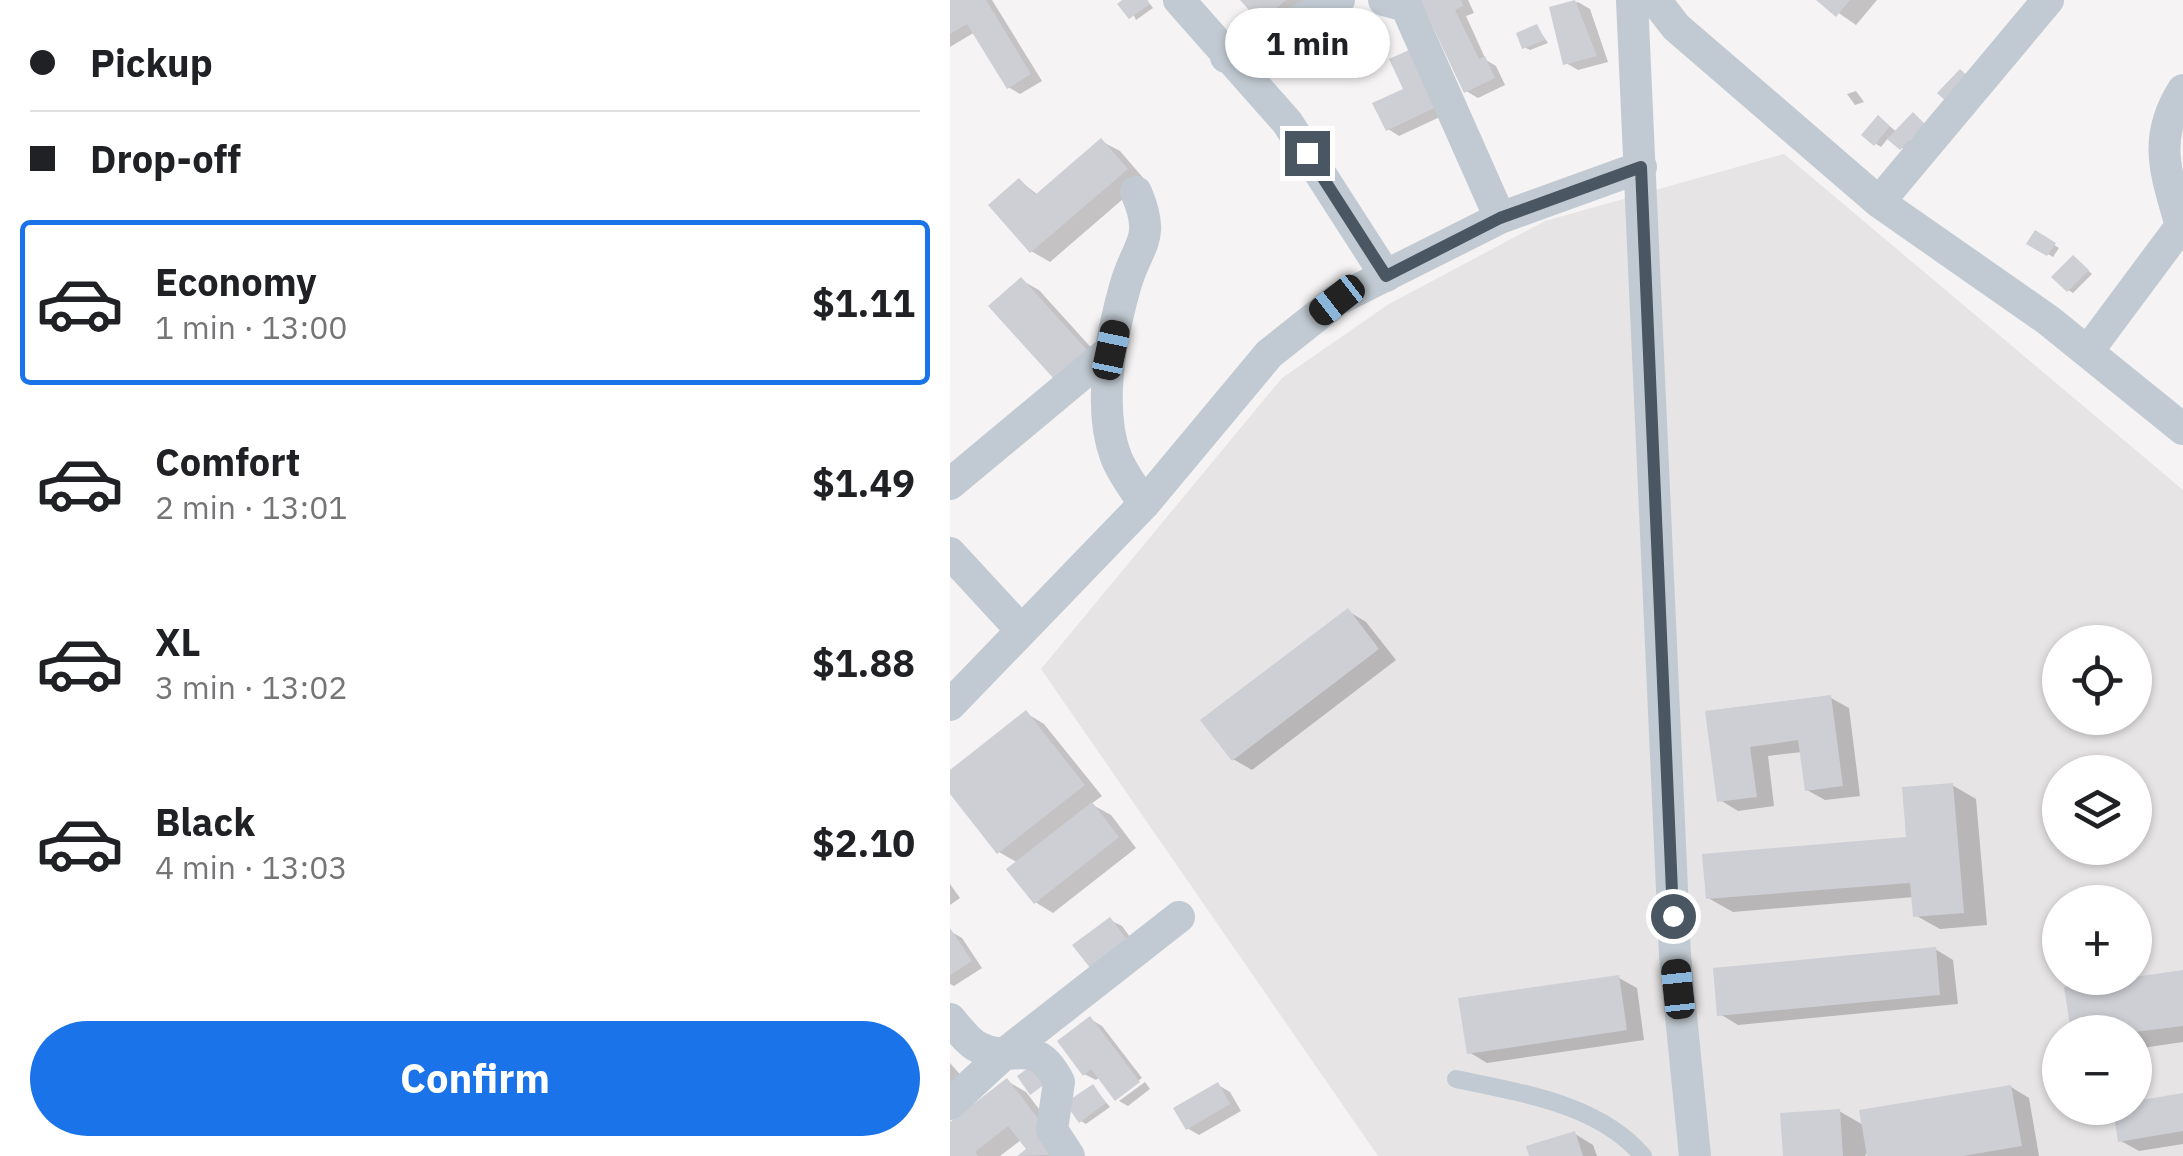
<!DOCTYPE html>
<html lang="en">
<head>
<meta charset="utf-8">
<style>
  :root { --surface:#fff; --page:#f6f6f6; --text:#202124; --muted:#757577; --line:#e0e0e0; --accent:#1a73e8 }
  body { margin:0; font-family:"IBM Plex Sans",sans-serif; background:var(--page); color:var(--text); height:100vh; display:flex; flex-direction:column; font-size:38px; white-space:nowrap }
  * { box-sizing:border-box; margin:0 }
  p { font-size:32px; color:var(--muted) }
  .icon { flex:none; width:55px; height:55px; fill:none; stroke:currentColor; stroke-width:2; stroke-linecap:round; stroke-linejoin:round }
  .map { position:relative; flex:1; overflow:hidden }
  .drawer { display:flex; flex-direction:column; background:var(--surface); width:950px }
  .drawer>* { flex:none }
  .hud { display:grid; align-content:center; height:220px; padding:0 30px; background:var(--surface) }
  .fabs { position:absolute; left:1092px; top:625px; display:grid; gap:20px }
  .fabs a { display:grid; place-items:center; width:110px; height:110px; border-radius:50%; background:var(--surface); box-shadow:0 2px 8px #0004; font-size:50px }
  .end { position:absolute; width:45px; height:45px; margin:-22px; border:12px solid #4a5661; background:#fff; box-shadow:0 0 0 5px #fff }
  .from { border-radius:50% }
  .bubble { position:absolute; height:70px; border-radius:35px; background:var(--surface); box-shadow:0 2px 8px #0004; font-size:32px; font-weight:700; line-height:70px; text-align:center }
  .car { position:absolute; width:30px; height:60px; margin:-30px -15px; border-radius:12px; box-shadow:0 0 8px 2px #0007; background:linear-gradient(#222 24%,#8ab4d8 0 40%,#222 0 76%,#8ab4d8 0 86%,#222 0) }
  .hud b { display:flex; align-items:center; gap:35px; height:95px; font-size:38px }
  .hud b+b { border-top:2px solid var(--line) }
  .hud i { width:25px; height:25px; background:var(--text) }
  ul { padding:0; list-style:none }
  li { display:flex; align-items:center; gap:30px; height:165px; margin:0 20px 15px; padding:0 10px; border:5px solid transparent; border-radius:10px }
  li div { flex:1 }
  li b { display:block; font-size:38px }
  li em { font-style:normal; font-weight:700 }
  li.active { border-color:var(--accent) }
  li>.icon { width:90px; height:90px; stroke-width:1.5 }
  .primary-button { display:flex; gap:20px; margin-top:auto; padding:20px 30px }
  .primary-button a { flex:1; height:115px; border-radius:60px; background:var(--accent); color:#fff; font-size:40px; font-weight:700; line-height:115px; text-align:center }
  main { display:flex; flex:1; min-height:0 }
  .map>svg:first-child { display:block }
</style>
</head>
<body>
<main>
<section class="drawer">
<div class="hud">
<b><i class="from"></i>Pickup</b>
<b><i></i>Drop-off</b>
</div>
<ul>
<li class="active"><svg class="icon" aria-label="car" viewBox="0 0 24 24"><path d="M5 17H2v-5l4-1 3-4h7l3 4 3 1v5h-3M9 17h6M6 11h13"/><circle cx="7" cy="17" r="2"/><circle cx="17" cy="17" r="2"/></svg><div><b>Economy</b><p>1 min · 13:00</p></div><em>$1.11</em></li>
<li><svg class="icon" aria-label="car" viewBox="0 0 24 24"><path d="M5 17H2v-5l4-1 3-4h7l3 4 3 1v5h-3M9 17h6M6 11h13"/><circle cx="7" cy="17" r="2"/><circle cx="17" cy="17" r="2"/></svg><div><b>Comfort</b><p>2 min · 13:01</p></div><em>$1.49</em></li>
<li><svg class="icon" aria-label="car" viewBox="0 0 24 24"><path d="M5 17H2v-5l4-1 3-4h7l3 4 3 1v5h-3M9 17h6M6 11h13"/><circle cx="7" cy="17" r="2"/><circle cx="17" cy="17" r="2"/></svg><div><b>XL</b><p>3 min · 13:02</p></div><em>$1.88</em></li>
<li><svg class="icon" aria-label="car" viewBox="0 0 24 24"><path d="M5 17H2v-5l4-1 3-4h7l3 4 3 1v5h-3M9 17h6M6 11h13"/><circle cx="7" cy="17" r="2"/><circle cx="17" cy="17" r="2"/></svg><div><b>Black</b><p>4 min · 13:03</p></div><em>$2.10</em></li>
</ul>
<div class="primary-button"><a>Confirm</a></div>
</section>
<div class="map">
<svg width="1233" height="1156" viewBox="0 0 1233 1156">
  <rect width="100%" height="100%" fill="#f5f3f3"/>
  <path fill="#e6e4e5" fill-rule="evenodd" d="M 834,154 L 1233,490 L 1233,1156 L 428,1156 L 91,669 L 332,378 L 439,304 L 595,221 ZM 1110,642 L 1185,642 L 1185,718 L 1110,718 ZM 1110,772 L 1185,772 L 1185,848 L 1110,848 ZM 1110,902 L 1185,902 L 1185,978 L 1110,978 ZM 1110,1032 L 1185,1032 L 1185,1108 L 1110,1108 Z"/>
  <path fill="#0003" d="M 0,0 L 42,0 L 92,81 L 70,94 L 58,87 L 25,32 L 0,47 Z
    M 177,0 L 197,0 L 203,8 L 186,20 Z
    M 294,0 L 365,0 L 330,31 L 312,20 Z
    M 473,0 L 518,0 L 524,13 L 516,16 L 536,60 L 546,66 L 555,85 L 528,98 L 516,91 Z
    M 870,0 L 927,0 L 906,25 Z
    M 628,2 L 640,9 L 658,62 L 628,70 L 616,63 L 602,9 Z
    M 587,27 L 598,43 L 580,50 L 574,47 Z
    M 457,90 L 505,110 L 449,136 L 438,129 Z
    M 906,91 L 914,102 L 905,105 L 897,94 Z
    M 968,118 L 956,151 L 939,137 L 931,147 L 926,144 L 933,121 L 947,132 Z
    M 151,141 L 170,151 L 195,180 L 100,262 L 81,251 L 70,181 L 88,195 Z
    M 1086,234 L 1109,248 L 1103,257 L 1080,243 Z
    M 1128,261 L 1142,274 L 1123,293 L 1118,290 Z
    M 71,280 L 89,290 L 155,363 L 125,389 Z
    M 398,611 L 416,622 L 446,660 L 302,770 L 283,759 Z
    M 881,698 L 899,708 L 910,796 L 875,800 L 857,790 L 852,752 L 818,756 L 824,806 L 788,811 L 770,800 L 758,713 Z
    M 76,713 L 94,724 L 152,796 L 141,804 L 161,815 L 186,848 L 103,913 L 85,902 L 68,863 L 49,852 L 0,790 L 0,773 Z
    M 1002,785 L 1026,799 L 1037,925 L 990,929 L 965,915 L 964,897 L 783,912 L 758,898 L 959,839 Z
    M 0,884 L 10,898 L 0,905 Z
    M 160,920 L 172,926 L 188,948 L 126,945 Z
    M 0,931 L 12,938 L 32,968 L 4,986 L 0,984 Z
    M 985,949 L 1003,960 L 1008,1004 L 788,1025 L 770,1014 Z
    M 1233,973 L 1233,1042 L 1185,1049 L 1185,1032 L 1123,1032 L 1117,990 Z
    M 669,978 L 687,988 L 694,1040 L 537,1063 L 519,1052 Z
    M 140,1019 L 152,1026 L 192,1078 L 167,1096 L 150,1077 L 146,1080 L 134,1074 Z
    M 0,1063 L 23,1089 L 0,1105 Z
    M 57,1081 L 76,1092 L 125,1156 L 71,1156 L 79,1150 L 71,1140 L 50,1156 L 0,1156 L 0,1125 Z
    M 195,1082 L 200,1089 L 178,1106 L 169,1101 Z
    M 268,1085 L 280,1092 L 291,1111 L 249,1135 L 237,1128 Z
    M 143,1087 L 160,1107 L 136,1124 L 131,1121 Z
    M 1061,1087 L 1079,1098 L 1089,1156 L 920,1156 L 919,1149 L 915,1156 L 835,1156 L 889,1111 L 915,1126 Z
    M 1233,1096 L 1233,1144 L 1189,1151 L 1171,1141 L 1165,1108 Z
    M 625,1134 L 643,1145 L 647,1156 L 582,1156 Z"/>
  <path fill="#cdcfd5" d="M 0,0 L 36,0 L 81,74 L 57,89 L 17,24 L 0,34 Z
    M 172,0 L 197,0 L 200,4 L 179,19 L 167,4 Z
    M 290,0 L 336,0 L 310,22 Z
    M 470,0 L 511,0 L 513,6 L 505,10 L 529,59 L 535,56 L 545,78 L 514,93 Z
    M 625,0 L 647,56 L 613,65 L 599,7 Z
    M 866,0 L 900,0 L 886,17 Z
    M 587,24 L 595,40 L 572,49 L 566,33 Z
    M 468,46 L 495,103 L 436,131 L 422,103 L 453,89 L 439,59 Z
    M 1010,69 L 1023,81 L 1000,105 L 987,93 Z
    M 963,112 L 975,124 L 950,150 L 937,139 Z
    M 928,115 L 940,126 L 924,146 L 911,135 Z
    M 151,138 L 178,169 L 80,253 L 38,205 L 69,178 L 85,195 Z
    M 1085,230 L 1106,243 L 1097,256 L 1076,244 Z
    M 1123,255 L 1139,270 L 1117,292 L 1101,277 Z
    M 71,277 L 138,351 L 105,380 L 38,306 Z
    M 398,608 L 429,649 L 282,761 L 250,720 Z
    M 881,695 L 893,786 L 855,791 L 848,740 L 800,747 L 807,797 L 767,802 L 755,711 Z
    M 76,710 L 135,785 L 47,854 L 0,794 L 0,770 Z
    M 1003,783 L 1014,913 L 963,917 L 960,883 L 756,899 L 752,854 L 956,837 L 952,787 Z
    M 142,802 L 169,837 L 84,904 L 56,869 Z
    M 160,917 L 178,941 L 141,969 L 122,945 Z
    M 0,928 L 22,961 L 0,975 Z
    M 986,947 L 990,995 L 767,1016 L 763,968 Z
    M 1233,970 L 1233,1026 L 1184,1032 L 1121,1032 L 1114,987 Z
    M 669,975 L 677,1030 L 517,1054 L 508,998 Z
    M 140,1016 L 190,1082 L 165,1101 L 141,1069 L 133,1076 L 107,1041 Z
    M 85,1063 L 98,1082 L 80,1095 L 67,1076 Z
    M 57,1078 L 115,1154 L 67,1156 L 76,1149 L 58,1126 L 25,1152 L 28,1156 L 0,1156 L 0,1122 Z
    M 268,1082 L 280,1104 L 236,1130 L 223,1108 Z
    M 143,1084 L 156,1103 L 129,1123 L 115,1103 Z
    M 1061,1085 L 1072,1146 L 1013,1156 L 917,1156 L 909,1110 Z
    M 1233,1093 L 1233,1131 L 1168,1142 L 1163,1108 L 1185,1108 L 1185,1101 Z
    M 890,1109 L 893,1156 L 833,1156 L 830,1113 Z
    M 625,1131 L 633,1156 L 579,1156 L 576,1146 Z"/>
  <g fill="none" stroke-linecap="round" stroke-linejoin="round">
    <path stroke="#c1cad2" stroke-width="18" d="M 506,1079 C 570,1093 648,1103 693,1156"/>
    <path stroke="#c1cad2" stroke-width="32" d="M 229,0 L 337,122 L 436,276
      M 434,0 L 456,6 L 550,218
      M 682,0 L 725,956 L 745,1156
      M 705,0 L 726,27 L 929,202 L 1098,320 L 1233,429
      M 276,57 L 389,0
      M 186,192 C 207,241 187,243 175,287 C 161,337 147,407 166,457 C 172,473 185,489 194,504
      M 929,202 L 1098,0
      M 1138,351 L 1231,226 C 1216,173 1202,139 1233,90
      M 0,484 L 161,350
      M 0,553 L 71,630
      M 0,705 L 194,504 L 319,354 L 387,300 L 550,218 L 691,167
      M 0,1019 C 8,1028 18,1042 28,1047 C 64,1066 84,1033 109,1082 L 102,1130 L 119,1156
      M 0,1104 L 54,1054 L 229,917"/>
  </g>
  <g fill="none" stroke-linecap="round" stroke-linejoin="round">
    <path stroke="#4a5661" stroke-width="12" d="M 357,153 L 436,276 L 550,218 L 691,167 L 723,916"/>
  </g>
</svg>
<div class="fabs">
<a><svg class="icon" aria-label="locate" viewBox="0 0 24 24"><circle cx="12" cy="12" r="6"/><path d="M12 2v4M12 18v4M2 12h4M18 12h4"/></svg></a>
<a><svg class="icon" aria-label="layers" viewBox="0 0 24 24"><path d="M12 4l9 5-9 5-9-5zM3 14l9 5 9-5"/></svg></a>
<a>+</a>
<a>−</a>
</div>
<i class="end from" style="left:723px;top:916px"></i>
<i class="end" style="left:357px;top:153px"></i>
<div class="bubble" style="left:275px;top:8px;width:165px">1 min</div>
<i class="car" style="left:387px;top:300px;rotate:232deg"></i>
<i class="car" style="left:161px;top:350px;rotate:12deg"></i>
<i class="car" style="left:728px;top:989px;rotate:354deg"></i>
</div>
</main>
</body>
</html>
